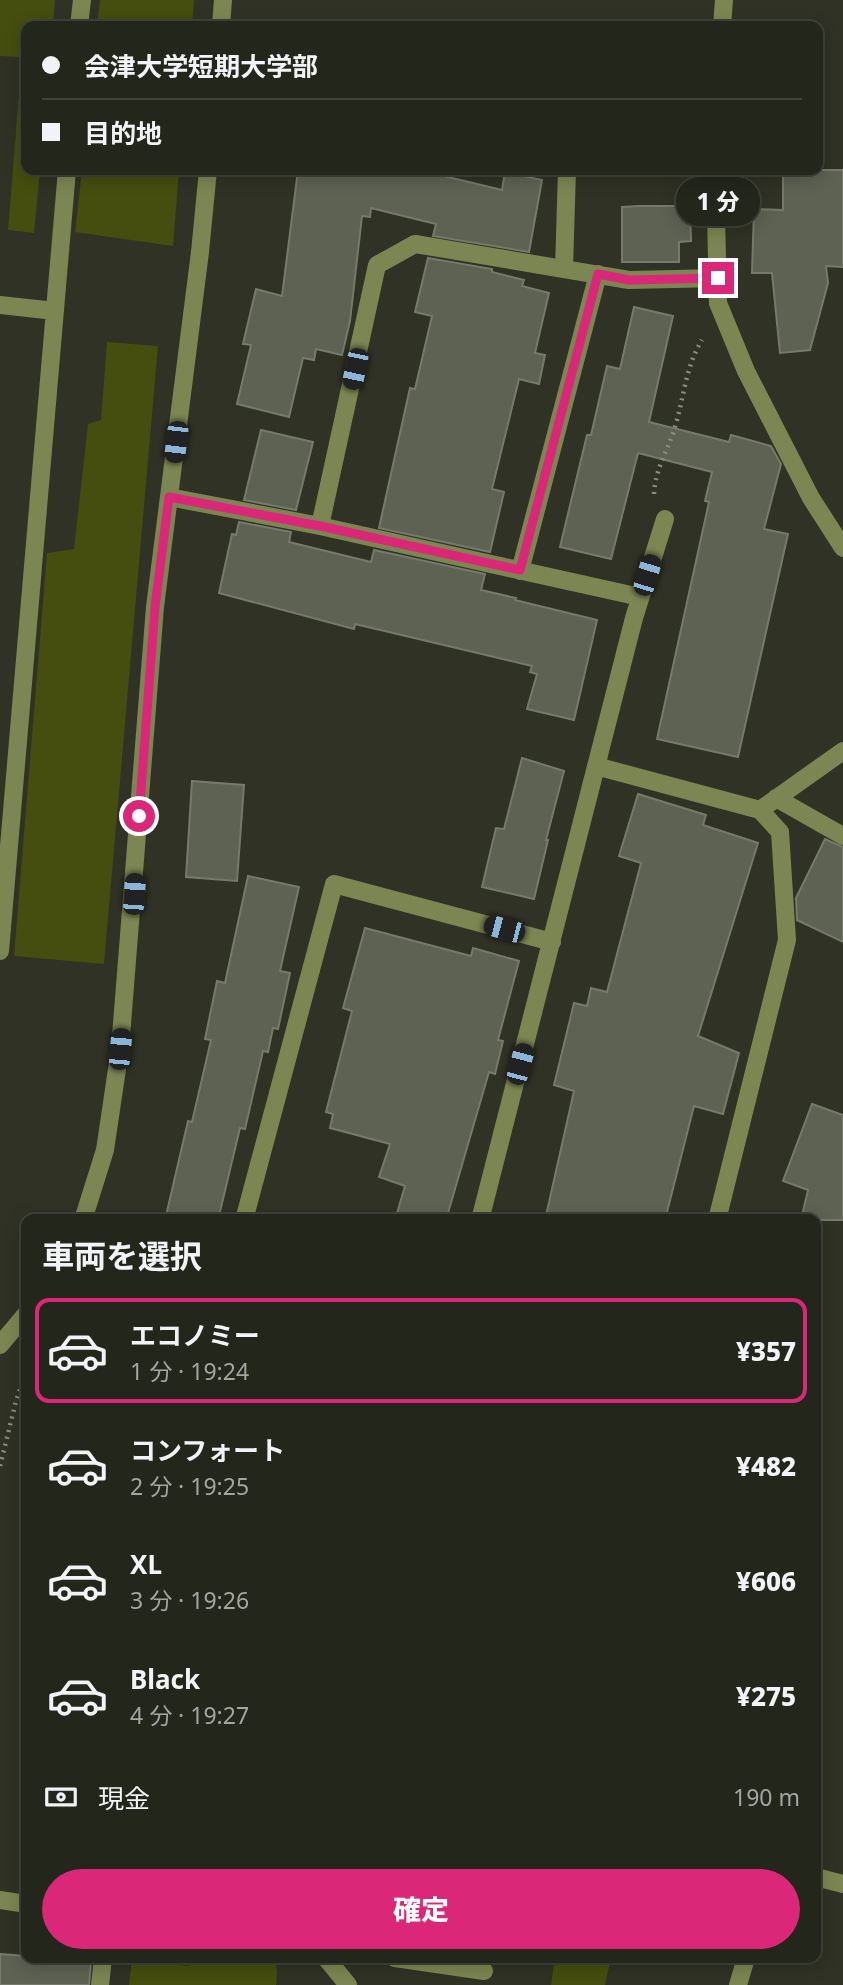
<!DOCTYPE html>
<html lang="ja">
<head>
<meta charset="utf-8">
<style>
  :root { --surface:#23261b; --page:#2f3228; --text:#f1f3f6; --muted:#a3a5a3; --line:#40433a; --accent:#db2777 }
  body { margin:0; font-family:"Noto Sans","Noto Sans JP",sans-serif; background:var(--page); color:var(--text); height:100vh; display:flex; flex-direction:column; font-size:26px; white-space:nowrap }
  * { box-sizing:border-box; margin:0 }
  p { font-size:23px; color:var(--muted) }
  .icon { flex:none; width:38px; height:38px; fill:none; stroke:currentColor; stroke-width:2; stroke-linecap:round; stroke-linejoin:round }
  .map { position:relative; flex:1; overflow:hidden }
  .drawer { position:absolute; left:21px; top:1214px; width:800px; height:749px; display:flex; flex-direction:column; background:var(--surface); border-radius:14px; box-shadow:0 4px 18px #0003,0 0 0 2px var(--line) }
  .drawer>* { flex:none }
  .hud { position:absolute; left:21px; top:21px; width:802px; height:154px; border-radius:14px; box-shadow:0 4px 18px #0003,0 0 0 2px var(--line); display:grid; align-content:center; height:154px; padding:0 21px; background:var(--surface) }
  .end { position:absolute; width:32px; height:32px; margin:-16px; border:9px solid #db2777; background:#fff; box-shadow:0 0 0 4px #fff }
  .from { border-radius:50% }
  .bubble { position:absolute; height:49px; border-radius:24px; background:var(--surface); box-shadow:0 4px 18px #0003,0 0 0 2px var(--line); font-size:23px; font-weight:800; line-height:49px; text-align:center }
  .car { position:absolute; width:21px; height:42px; margin:-21px -10px; border-radius:9px; box-shadow:0 0 5px 2px #0007; background:linear-gradient(#222 24%,#8ab4d8 0 40%,#222 0 76%,#8ab4d8 0 86%,#222 0) }
  .hud b { display:flex; align-items:center; gap:24px; height:66px; font-size:26px }
  .hud b+b { border-top:2px solid var(--line) }
  .hud i { width:18px; height:18px; background:var(--text) }
  ul { padding:0; list-style:none }
  li { display:flex; align-items:center; gap:21px; height:105px; margin:0 14px 10px; padding:0 7px; border:4px solid transparent; border-radius:14px }
  li div { flex:1 }
  li b { display:block; font-size:26px }
  li em { font-style:normal; font-weight:800 }
  li.selected { border-color:var(--accent) }
  li>.icon { width:63px; height:63px; stroke-width:1.5 }
  h2 { padding:0 21px; font-size:32px; line-height:84px }
  .pay { display:flex; align-items:center; gap:18px; height:77px; padding:0 21px; font-size:26px }
  .pay p { margin-inline-start:auto }
  .action { display:flex; gap:14px; margin-top:auto; padding:14px 21px }
  .action a { flex:1; height:80px; border-radius:42px; background:var(--accent); color:#fff; font-size:28px; font-weight:800; line-height:80px; text-align:center }
  .map>svg:first-child { display:block }
</style>
</head>
<body>
<div class="map">
<svg width="843" height="1985" viewBox="0 0 843 1985">
  <rect width="100%" height="100%" fill="#2f3224"/>
  <path fill="#454e0e" d="M 0,0 L 55,0 L 53,26 L 26,26 L 26,170 L 40,170 L 34,233 L 8,230 L 22,57 L 0,56 Z
    M 100,0 L 194,0 L 192,26 L 97,26 Z
    M 82,170 L 179,170 L 173,246 L 75,232 Z
    M 107,342 L 158,346 L 104,964 L 14,956 L 47,553 L 74,549 L 88,424 L 101,420 Z
    M 190,1958 L 275,1958 L 277,1972 L 276,1985 L 129,1985 L 132,1959 L 188,1966 Z
    M 555,1958 L 611,1958 L 605,1985 L 551,1985 Z"/>
  <path fill="#5e6253" stroke="#767a6a" stroke-width="2" d="M 298,170 L 419,170 L 502,190 L 505,172 L 542,180 L 529,252 L 433,236 L 436,224 L 371,208 L 370,217 L 362,216 L 350,321 L 342,355 L 316,349 L 314,360 L 303,358 L 289,417 L 237,404 L 251,345 L 243,344 L 256,289 L 282,296 Z
    M 783,170 L 843,170 L 843,267 L 826,266 L 828,283 L 810,350 L 780,353 L 772,273 L 752,273 L 754,209 L 783,210 Z
    M 639,206 L 690,206 L 691,241 L 679,242 L 679,262 L 622,262 L 622,207 Z
    M 428,258 L 492,269 L 492,272 L 524,280 L 522,286 L 549,293 L 535,353 L 545,355 L 539,384 L 519,379 L 492,489 L 504,492 L 490,552 L 379,528 L 410,388 L 415,389 L 432,316 L 415,312 Z
    M 634,307 L 673,316 L 649,422 L 729,442 L 731,435 L 771,446 L 781,464 L 764,529 L 788,534 L 738,757 L 657,739 L 709,502 L 705,501 L 712,472 L 638,453 L 611,559 L 560,547 L 587,435 L 591,435 L 607,366 L 620,369 Z
    M 261,430 L 313,442 L 296,510 L 244,500 Z
    M 239,522 L 291,532 L 289,542 L 371,562 L 374,550 L 485,574 L 481,590 L 516,598 L 515,600 L 597,620 L 574,720 L 527,709 L 537,674 L 530,672 L 532,666 L 355,624 L 354,629 L 219,593 L 232,534 L 236,535 Z
    M 522,758 L 564,771 L 546,840 L 548,840 L 534,899 L 482,887 L 496,828 L 504,829 Z
    M 192,781 L 244,785 L 237,881 L 186,877 Z
    M 638,794 L 706,815 L 703,825 L 758,843 L 698,1036 L 739,1053 L 723,1114 L 694,1106 L 665,1220 L 545,1220 L 574,1091 L 554,1085 L 574,1003 L 587,1006 L 591,988 L 607,992 L 641,863 L 619,856 Z
    M 825,839 L 843,847 L 843,942 L 797,920 L 796,898 Z
    M 248,876 L 299,887 L 280,971 L 290,973 L 278,1029 L 273,1028 L 268,1052 L 263,1051 L 245,1129 L 240,1128 L 218,1220 L 165,1220 L 188,1121 L 192,1122 L 211,1040 L 205,1039 L 217,981 L 225,983 Z
    M 365,928 L 471,956 L 473,948 L 519,961 L 498,1040 L 503,1041 L 495,1074 L 489,1072 L 446,1220 L 395,1220 L 405,1186 L 379,1177 L 390,1144 L 330,1128 L 333,1114 L 326,1112 L 352,1011 L 343,1008 Z
    M 812,1104 L 843,1115 L 843,1220 L 801,1220 L 808,1190 L 783,1181 Z
    M 0,1954 L 26,1956 L 26,1958 L 91,1962 L 89,1985 L 0,1985 Z"/>
  <g fill="none" stroke-linecap="round" stroke-linejoin="round">
    <path stroke="#8b8d82" stroke-width="4.5" stroke-dasharray="2 5" stroke-linecap="butt" d="M 654,494 C 655,470 667,452 674,430 C 684,400 685,367 702,340
      M 0,1466 L 16,1401 L 26,1372"/>
    <path stroke="#7c8652" stroke-width="18" d="M 79,26 L 82,0
      M 221,26 L 223,0
      M 722,26 L 724,0
      M 715,170 L 718,303 L 746,371 L 811,498 L 843,548
      M 564,269 L 567,170
      M 0,305 L 55,311
      M 169,497 L 320,526 L 640,597
      M 320,526 L 377,265 L 415,244 L 629,280 L 718,278
      M 520,571 L 598,274
      M 596,766 L 760,810 L 843,751
      M 776,798 L 843,836
      M 0,951 L 67,170
      M 83,1220 L 105,1150 L 120,1049 L 155,607 L 200,252 L 208,170
      M 244,1220 L 334,884 L 552,942
      M 480,1220 L 634,618 L 665,519
      M 717,1220 L 787,940 L 780,832 L 760,810
      M 0,1345 L 26,1314
      M 816,1877 L 843,1884
      M 0,1900 L 26,1904
      M 326,1958 L 348,1985
      M 395,1958 L 484,1971
      M 100,1985 L 103,1958
      M 738,1985 L 746,1958"/>
  </g>
  <g fill="none" stroke-linecap="round" stroke-linejoin="round">
    <path stroke="#db2777" stroke-width="9" d="M 139,816 L 155,607 L 169,497 L 320,526 L 520,570 L 598,274 L 629,280 L 718,278"/>
  </g>
</svg>
<i class="end from" style="left:139px;top:816px"></i>
<i class="end" style="left:718px;top:278px"></i>
<div class="bubble" style="left:676px;top:177px;width:84px">1 分</div>
<i class="car" style="left:355px;top:369px;rotate:192deg"></i>
<i class="car" style="left:176px;top:442px;rotate:187deg"></i>
<i class="car" style="left:647px;top:575px;rotate:17deg"></i>
<i class="car" style="left:134px;top:894px;rotate:4deg"></i>
<i class="car" style="left:504px;top:929px;rotate:285deg"></i>
<i class="car" style="left:120px;top:1049px;rotate:5deg"></i>
<i class="car" style="left:520px;top:1064px;rotate:15deg"></i>
<div class="hud">
<b><i class="from"></i>会津大学短期大学部</b>
<b><i></i>目的地</b>
</div>
<section class="drawer">
<h2>車両を選択</h2>
<ul>
<li class="selected"><svg class="icon" aria-label="car" viewBox="0 0 24 24"><path d="M5 17H2v-5l4-1 3-4h7l3 4 3 1v5h-3M9 17h6M6 11h13"/><circle cx="7" cy="17" r="2"/><circle cx="17" cy="17" r="2"/></svg><div><b>エコノミー</b><p>1 分 · 19:24</p></div><em>¥357</em></li>
<li><svg class="icon" aria-label="car" viewBox="0 0 24 24"><path d="M5 17H2v-5l4-1 3-4h7l3 4 3 1v5h-3M9 17h6M6 11h13"/><circle cx="7" cy="17" r="2"/><circle cx="17" cy="17" r="2"/></svg><div><b>コンフォート</b><p>2 分 · 19:25</p></div><em>¥482</em></li>
<li><svg class="icon" aria-label="car" viewBox="0 0 24 24"><path d="M5 17H2v-5l4-1 3-4h7l3 4 3 1v5h-3M9 17h6M6 11h13"/><circle cx="7" cy="17" r="2"/><circle cx="17" cy="17" r="2"/></svg><div><b>XL</b><p>3 分 · 19:26</p></div><em>¥606</em></li>
<li><svg class="icon" aria-label="car" viewBox="0 0 24 24"><path d="M5 17H2v-5l4-1 3-4h7l3 4 3 1v5h-3M9 17h6M6 11h13"/><circle cx="7" cy="17" r="2"/><circle cx="17" cy="17" r="2"/></svg><div><b>Black</b><p>4 分 · 19:27</p></div><em>¥275</em></li>
</ul>
<div class="pay"><svg class="icon" aria-label="cash" viewBox="0 0 24 24"><path d="M3 7h18v10H3z"/><circle cx="12" cy="12" r="2"/></svg>現金<p>190 m</p></div>
<div class="action"><a>確定</a></div>
</section>
</div>
</body>
</html>
